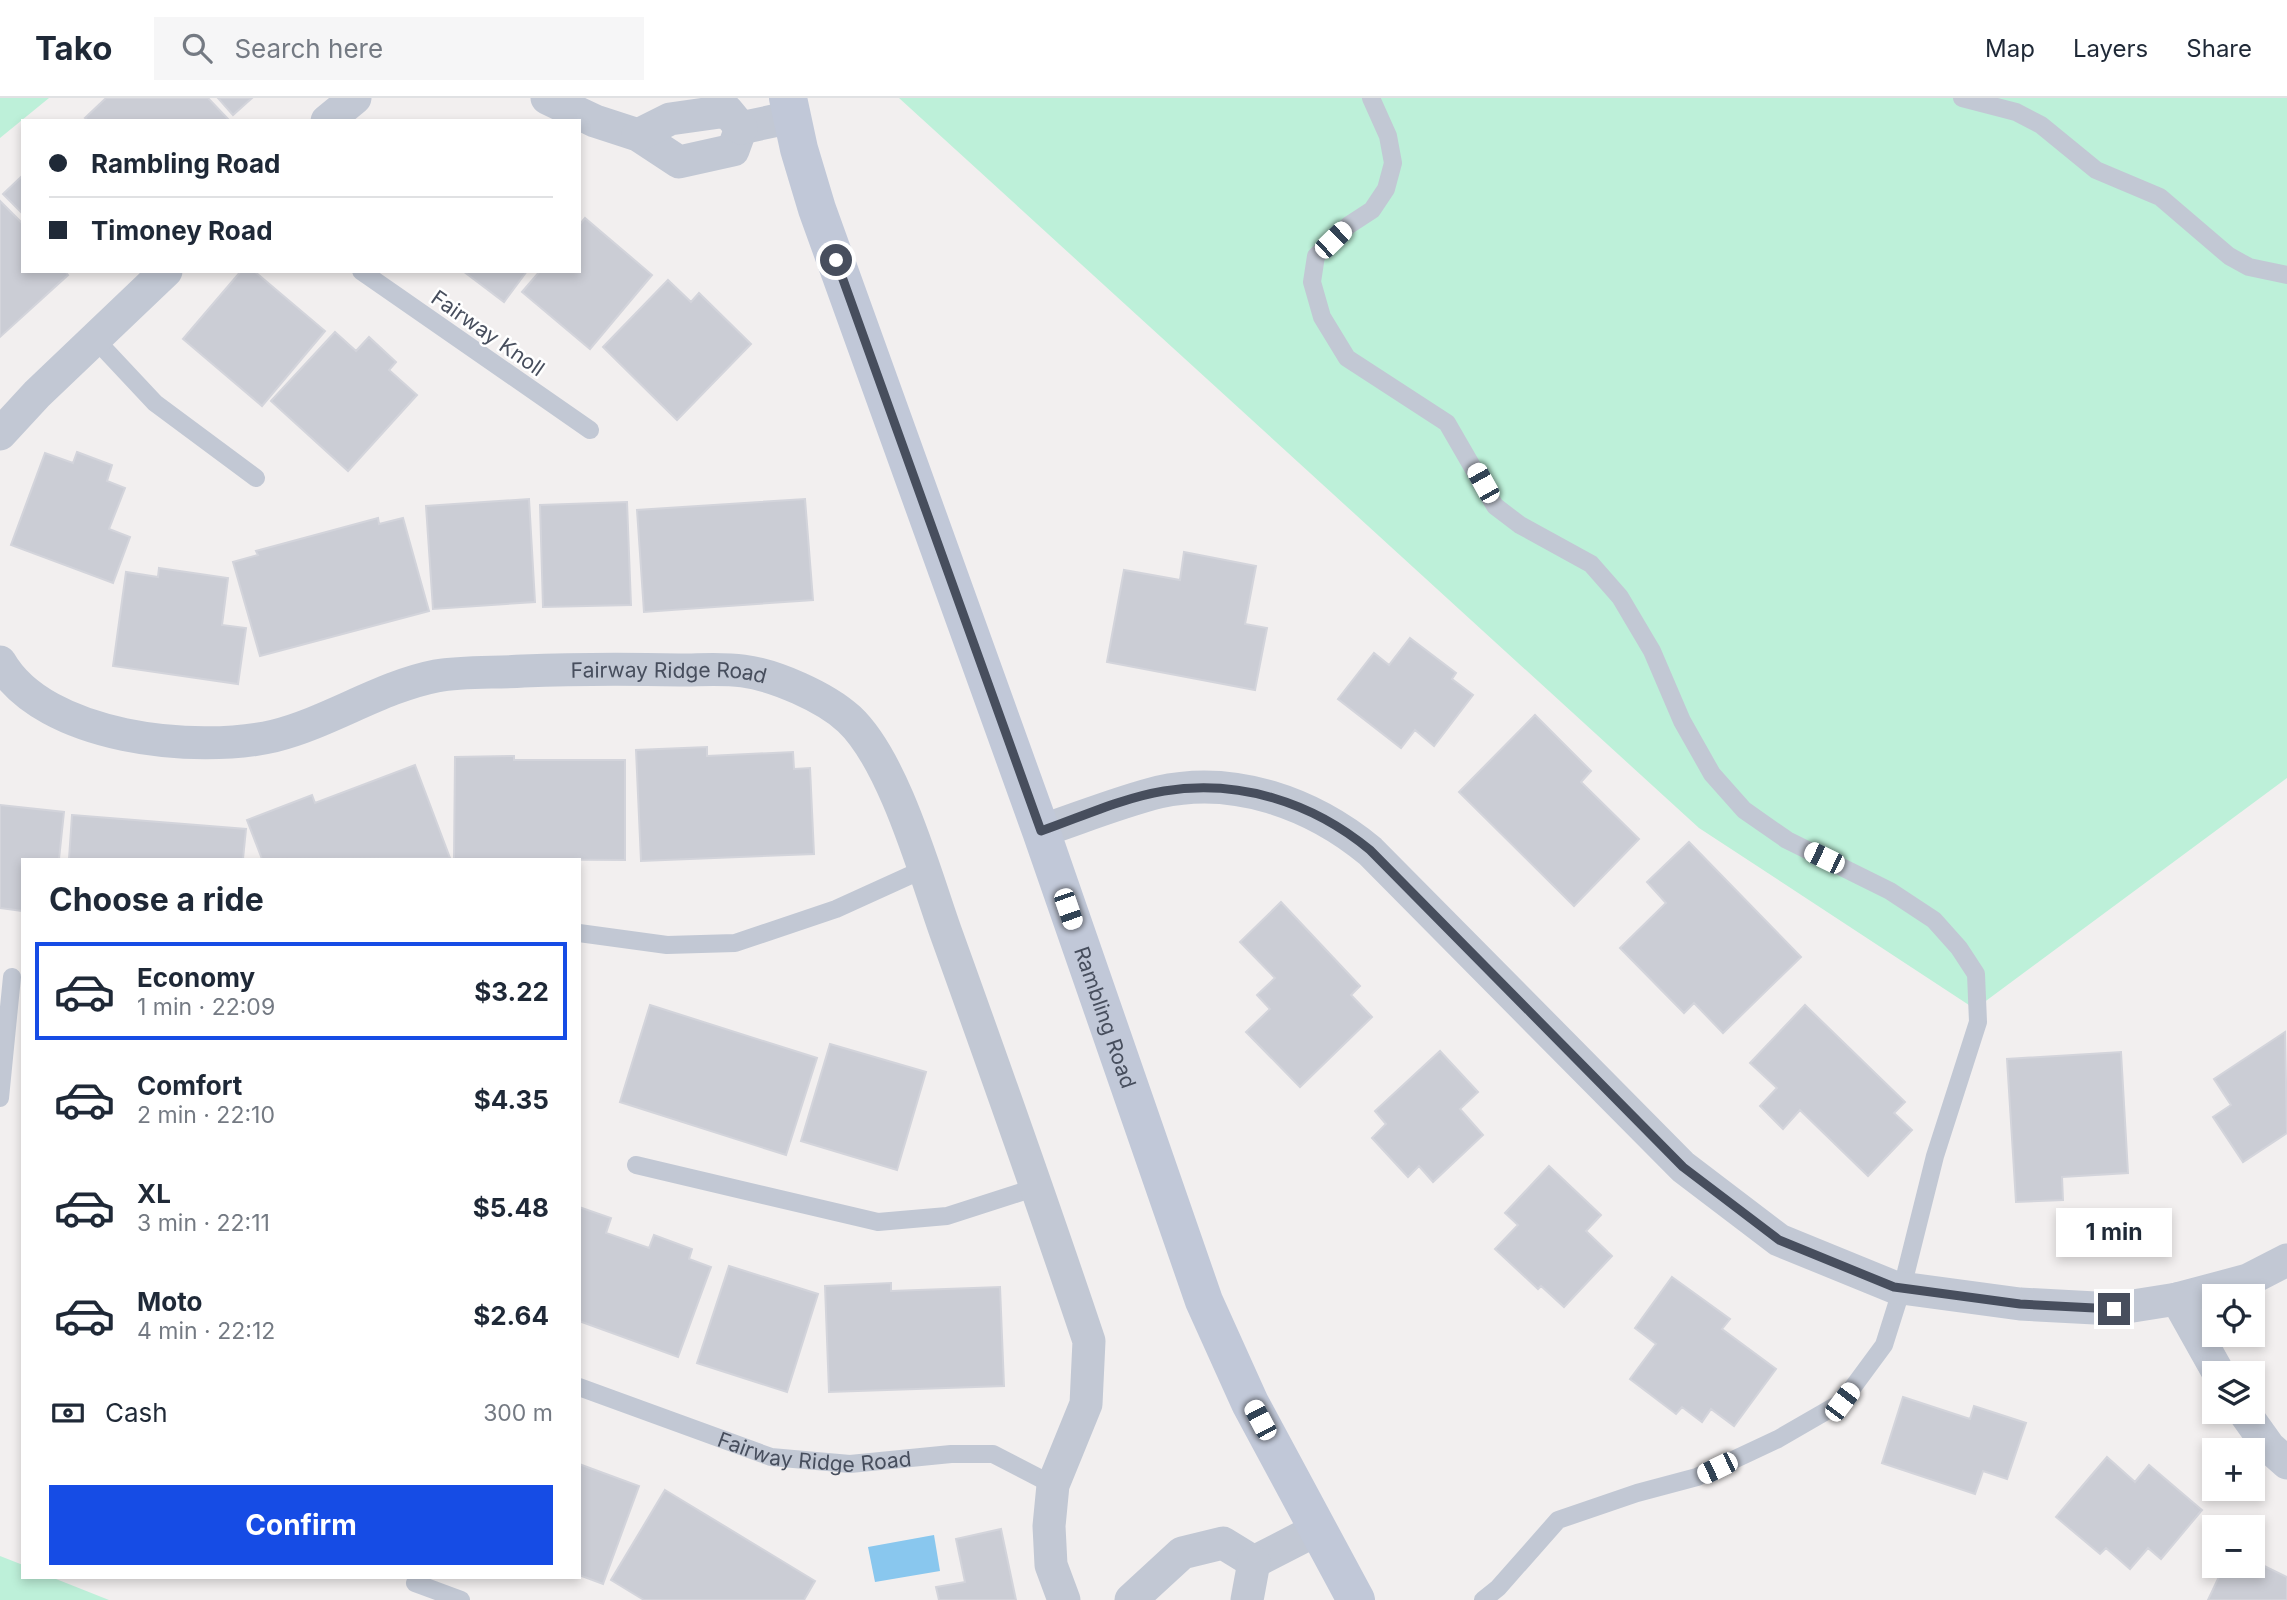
<!DOCTYPE html>
<html lang="en">
<head>
<meta charset="utf-8">
<style>
  :root { --surface:#fff; --page:#f6f6f7; --text:#1f2937; --muted:#747a83; --line:#e0e1e3; --accent:#164ce5 }
  body { margin:0; font-family:Inter,sans-serif; background:var(--page); color:var(--text); height:100vh; display:flex; flex-direction:column; font-size:26px; white-space:nowrap }
  * { box-sizing:border-box; margin:0 }
  p { font-size:23px; color:var(--muted) }
  .icon { flex:none; width:38px; height:38px; fill:none; stroke:currentColor; stroke-width:2; stroke-linecap:round; stroke-linejoin:round }
  .map { position:relative; flex:1; overflow:hidden }
  .side { position:absolute; left:21px; top:760px; width:560px; height:721px; display:flex; flex-direction:column; background:var(--surface); border-radius:0px; box-shadow:0 4px 10px #0003 }
  .side>* { flex:none }
  .guide { position:absolute; left:21px; top:21px; width:560px; height:154px; border-radius:0px; box-shadow:0 4px 10px #0003; display:grid; align-content:center; height:154px; padding:0 28px; background:var(--surface) }
  .tools { position:absolute; left:2202px; top:1186px; display:grid; gap:14px }
  .tools a { display:grid; place-items:center; width:63px; height:63px; border-radius:0px; background:var(--surface); box-shadow:0 4px 10px #0003; font-size:35px }
  .end { position:absolute; width:32px; height:32px; margin:-16px; border:9px solid #474e5d; background:#fff; box-shadow:0 0 0 4px #fff }
  .from { border-radius:50% }
  .bubble { position:absolute; height:49px; border-radius:0px; background:var(--surface); box-shadow:0 4px 10px #0003; font-size:23px; font-weight:700; line-height:49px; text-align:center }
  .car { position:absolute; width:21px; height:42px; margin:-21px -10px; border-radius:9px; box-shadow:0 0 5px 2px #0007; background:linear-gradient(#fff 24%,#345 0 40%,#fff 0 76%,#345 0 86%,#fff 0) }
  .guide b { display:flex; align-items:center; gap:24px; height:66px; font-size:26px }
  .guide b+b { border-top:2px solid var(--line) }
  .guide i { width:18px; height:18px; background:var(--text) }
  ul { padding:0; list-style:none }
  li { display:flex; align-items:center; gap:21px; height:98px; margin:0 14px 10px; padding:0 14px; border:4px solid transparent; border-radius:0px }
  li div { flex:1 }
  li b { display:block; font-size:26px }
  li em { font-style:normal; font-weight:700 }
  li.selected { border-color:var(--accent) }
  li>.icon { width:63px; height:63px; stroke-width:1.5 }
  h2 { padding:0 28px; font-size:32px; line-height:84px }
  .pay { display:flex; align-items:center; gap:18px; height:77px; padding:0 28px; font-size:26px }
  .pay p { margin-inline-start:auto }
  .action { display:flex; gap:14px; margin-top:auto; padding:14px 28px }
  .action a { flex:1; height:80px; border-radius:0px; background:var(--accent); color:#fff; font-size:28px; font-weight:700; line-height:80px; text-align:center }
  header { display:flex; align-items:center; gap:42px; box-sizing:border-box; height:98px; padding:0 35px; background:var(--surface); border-bottom:2px solid var(--line) }
  header strong { font-size:33px }
  nav { display:flex; gap:38px; margin-inline-start:auto; font-size:24px }
  .search { width:490px; height:63px; background:var(--page); display:flex; align-items:center; gap:18px; box-sizing:border-box; padding:0 24px; border-radius:0px; color:var(--muted); font-size:26px }
  .map>svg:first-child { display:block }
</style>
</head>
<body>
<header>
<strong>Tako</strong>
<div class="search"><svg class="icon" aria-label="search" viewBox="0 0 24 24"><circle cx="10" cy="10" r="6"/><path d="M15 15l6 6"/></svg>Search here</div>
<nav><a>Map</a><a>Layers</a><a>Share</a></nav>
</header>
<div class="map">
<svg width="2287" height="1502" viewBox="0 0 2287 1502">
  <rect width="100%" height="100%" fill="#f2efef"/>
  <path fill="#bdf0d9" d="M 0,0 L 49,0 L 0,40 Z
    M 899,0 L 2287,0 L 2287,680 L 1975,911 L 1699,730 Z
    M 0,1458 L 23,1467 L 23,1479 L 51,1479 L 109,1502 L 0,1502 Z"/>
  <path fill="#89c7ee" d="M 934,1437 L 940,1473 L 875,1484 L 868,1449 Z"/>
  <path fill="#cbcdd5" stroke="#d3d4db" stroke-width="2" d="M 106,0 L 208,0 L 229,22 L 89,23 L 85,20 Z
    M 218,0 L 252,0 L 233,17 Z
    M 23,77 L 23,116 L 3,96 Z
    M 0,103 L 23,126 L 23,173 L 65,173 L 68,177 L 0,239 Z
    M 585,120 L 652,177 L 590,251 L 522,194 L 540,173 L 579,173 L 579,127 Z
    M 241,173 L 254,173 L 325,233 L 262,308 L 183,241 Z
    M 463,173 L 527,173 L 504,204 Z
    M 668,182 L 691,204 L 699,195 L 751,246 L 677,322 L 603,249 Z
    M 335,234 L 356,253 L 369,239 L 396,264 L 389,272 L 417,297 L 348,373 L 271,303 Z
    M 77,354 L 112,367 L 107,383 L 125,390 L 109,431 L 130,439 L 113,485 L 11,447 L 45,355 L 73,365 Z
    M 529,401 L 535,504 L 433,511 L 426,408 Z
    M 805,401 L 813,502 L 644,514 L 637,412 Z
    M 627,404 L 631,507 L 543,509 L 540,407 Z
    M 378,420 L 379,426 L 403,420 L 429,513 L 260,558 L 233,464 L 258,457 L 256,453 Z
    M 1184,454 L 1256,468 L 1245,526 L 1267,530 L 1255,592 L 1107,564 L 1124,472 L 1180,482 Z
    M 159,470 L 228,480 L 222,527 L 246,530 L 238,586 L 113,568 L 126,474 L 158,479 Z
    M 1410,540 L 1456,575 L 1452,581 L 1473,597 L 1434,648 L 1415,632 L 1401,650 L 1338,601 L 1374,555 L 1389,567 Z
    M 1535,617 L 1591,673 L 1581,684 L 1639,741 L 1574,808 L 1459,694 Z
    M 707,649 L 707,658 L 793,654 L 794,671 L 810,670 L 814,756 L 641,763 L 636,652 Z
    M 514,658 L 514,662 L 625,662 L 625,762 L 454,761 L 455,659 Z
    M 415,667 L 450,760 L 262,761 L 247,722 L 312,697 L 315,705 Z
    M 0,707 L 64,714 L 59,761 L 23,761 L 23,813 L 0,810 Z
    M 72,717 L 246,731 L 243,761 L 69,761 Z
    M 1689,744 L 1801,859 L 1723,935 L 1694,905 L 1684,915 L 1620,850 L 1666,805 L 1647,784 Z
    M 1281,804 L 1360,888 L 1351,897 L 1372,919 L 1300,989 L 1246,934 L 1270,911 L 1257,897 L 1275,880 L 1240,844 Z
    M 650,907 L 817,960 L 786,1057 L 620,1004 Z
    M 1805,907 L 1905,1004 L 1894,1015 L 1912,1032 L 1868,1078 L 1800,1012 L 1783,1031 L 1760,1008 L 1777,990 L 1750,965 Z
    M 2285,934 L 2287,1035 L 2243,1064 L 2213,1019 L 2231,1007 L 2214,981 Z
    M 830,946 L 926,974 L 897,1072 L 801,1043 Z
    M 1440,953 L 1478,994 L 1460,1011 L 1483,1037 L 1433,1084 L 1419,1068 L 1408,1079 L 1372,1040 L 1386,1026 L 1375,1013 Z
    M 2121,954 L 2128,1075 L 2062,1079 L 2063,1102 L 2016,1104 L 2007,961 Z
    M 1549,1068 L 1601,1117 L 1586,1133 L 1612,1158 L 1564,1209 L 1541,1188 L 1538,1191 L 1495,1151 L 1518,1127 L 1505,1115 Z
    M 579,1109 L 611,1120 L 606,1135 L 649,1150 L 654,1137 L 692,1151 L 689,1161 L 711,1169 L 678,1259 L 579,1223 Z
    M 729,1168 L 818,1196 L 787,1294 L 697,1265 Z
    M 1672,1179 L 1730,1221 L 1722,1231 L 1776,1271 L 1734,1328 L 1711,1311 L 1702,1324 L 1682,1309 L 1676,1316 L 1630,1281 L 1656,1246 L 1635,1230 Z
    M 891,1185 L 891,1193 L 1000,1189 L 1004,1288 L 829,1294 L 825,1188 Z
    M 1903,1299 L 1970,1321 L 1974,1308 L 2026,1325 L 2007,1381 L 1983,1373 L 1975,1396 L 1882,1365 Z
    M 2107,1359 L 2135,1384 L 2149,1367 L 2202,1412 L 2161,1461 L 2148,1450 L 2130,1471 L 2106,1450 L 2100,1456 L 2056,1419 Z
    M 579,1366 L 639,1388 L 603,1486 L 579,1477 Z
    M 665,1392 L 815,1483 L 804,1502 L 644,1502 L 611,1482 Z
    M 1001,1431 L 1016,1502 L 939,1502 L 936,1489 L 965,1484 L 956,1441 Z
    M 2254,1463 L 2287,1479 L 2287,1502 L 2208,1502 L 2224,1468 L 2241,1468 L 2249,1472 Z"/>
  <g fill="none" stroke-linecap="round" stroke-linejoin="round">
    <g stroke="#c2c8d4" stroke-width="18">
      <path d="M 1371,0 L 1388,38 L 1393,65 L 1386,91 L 1372,112 L 1349,127 L 1316,158 L 1312,184 L 1322,219 L 1347,260 L 1447,325 L 1495,408 L 1520,427 L 1591,466 L 1620,499 L 1652,553 L 1682,623 L 1712,676 L 1744,712 L 1787,742 L 1890,793 L 1934,822 L 1959,850 L 1976,876 L 1978,924 L 1935,1058 L 1902,1190 L 1884,1247 L 1842,1304 L 1778,1341 L 1697,1379 L 1637,1395 L 1558,1422 L 1498,1490 L 1483,1502"/>
      <path d="M 1962,0 L 2016,14 L 2041,27 L 2096,72 L 2160,99 L 2229,158 L 2249,169 L 2287,177"/>
      <path d="M 361,173 L 590,332"/>
      <path d="M 95,241 L 155,305 L 256,380"/>
      <path d="M 579,835 L 667,847 L 735,845 L 836,811 L 924,771"/>
      <path d="M 0,1000 L 12,879"/>
      <path d="M 636,1067 L 878,1124 L 947,1118 L 1037,1089"/>
      <path id="s1" d="M 579,1289 L 771,1359 L 850,1366 L 951,1356 L 993,1356 L 1053,1387"/>
      <path d="M 415,1485 L 461,1502"/>
    </g>
    <g stroke="#c2c8d4" stroke-width="33">
      <path d="M 547,0 L 595,23 L 638,37 L 679,64 L 733,52 L 741,30"/>
      <path d="M 327,23 L 355,0"/>
      <path d="M 741,30 L 792,19"/>
      <path d="M 638,37 L 670,21 L 727,13 L 741,30"/>
      <path d="M 0,336 L 37,296 L 166,173"/>
      <path id="s2" d="M 0,564 C 44,641 197,656 274,638 C 330,624 380,589 436,578 C 464,573 495,575 523,573 C 575,571 627,571 680,572 C 700,572 722,570 743,573 C 775,577 825,599 849,621 C 894,663 925,776 946,835 C 995,971 1043,1106 1089,1243 L 1086,1306 L 1053,1387 L 1049,1428 L 1051,1467 L 1064,1502"/>
      <path d="M 1041,733 C 1080,720 1119,704 1159,694 C 1234,677 1312,705 1370,753 L 1683,1069 L 1779,1142 L 1894,1189 L 2020,1206 L 2114,1211 L 2177,1201 L 2248,1182 L 2287,1162"/>
      <path d="M 2177,1201 L 2219,1276"/>
      <path d="M 2244,1314 L 2269,1349 L 2287,1365"/>
      <path d="M 1254,1464 L 1318,1431"/>
      <path d="M 1131,1502 L 1182,1455 L 1223,1445 L 1254,1464"/>
      <path d="M 1247,1502 L 1254,1464"/>
    </g>
    <path stroke="#c1c8d8" stroke-width="38" id="s3" d="M 788,0 L 799,51 L 817,111 L 1041,733 L 1204,1203 L 1250,1305 L 1356,1502"/>
  </g>
  <g fill="none" stroke-linecap="round" stroke-linejoin="round">
    <path stroke="#474e5d" stroke-width="9" d="M 836,162 L 1041,733 C 1081,719 1122,700 1164,693 C 1239,681 1312,704 1370,752 L 1683,1069 L 1779,1142 L 1894,1189 L 2020,1206 L 2114,1211"/>
  </g>
  <g text-anchor="middle" dominant-baseline="central" stroke-width="5" stroke-linejoin="round" paint-order="stroke">
    <g font-size="21" fill="#474e5d" stroke="#fff">
      <text transform="translate(488 235) rotate(35)">Fairway Knoll</text>
      <text stroke="none"><textPath href="#s2" startOffset="705">Fairway Ridge Road</textPath></text>
      <text stroke="none"><textPath href="#s3" startOffset="973">Rambling Road</textPath></text>
      <text stroke="none"><textPath href="#s1" startOffset="247">Fairway Ridge Road</textPath></text>
    </g>
  </g>
</svg>
<div class="tools">
<a><svg class="icon" aria-label="locate" viewBox="0 0 24 24"><circle cx="12" cy="12" r="6"/><path d="M12 2v4M12 18v4M2 12h4M18 12h4"/></svg></a>
<a><svg class="icon" aria-label="layers" viewBox="0 0 24 24"><path d="M12 4l9 5-9 5-9-5zM3 14l9 5 9-5"/></svg></a>
<a>+</a>
<a>−</a>
</div>
<i class="end from" style="left:836px;top:162px"></i>
<i class="end" style="left:2114px;top:1211px"></i>
<div class="bubble" style="left:2056px;top:1110px;width:116px">1 min</div>
<i class="car" style="left:1333px;top:142px;rotate:46deg"></i>
<i class="car" style="left:1483px;top:385px;rotate:331deg"></i>
<i class="car" style="left:1824px;top:760px;rotate:296deg"></i>
<i class="car" style="left:1068px;top:811px;rotate:161deg"></i>
<i class="car" style="left:1842px;top:1304px;rotate:37deg"></i>
<i class="car" style="left:1260px;top:1322px;rotate:332deg"></i>
<i class="car" style="left:1717px;top:1370px;rotate:244deg"></i>
<div class="guide">
<b><i class="from"></i>Rambling Road</b>
<b><i></i>Timoney Road</b>
</div>
<section class="side">
<h2>Choose a ride</h2>
<ul>
<li class="selected"><svg class="icon" aria-label="car" viewBox="0 0 24 24"><path d="M5 17H2v-5l4-1 3-4h7l3 4 3 1v5h-3M9 17h6M6 11h13"/><circle cx="7" cy="17" r="2"/><circle cx="17" cy="17" r="2"/></svg><div><b>Economy</b><p>1 min · 22:09</p></div><em>$3.22</em></li>
<li><svg class="icon" aria-label="car" viewBox="0 0 24 24"><path d="M5 17H2v-5l4-1 3-4h7l3 4 3 1v5h-3M9 17h6M6 11h13"/><circle cx="7" cy="17" r="2"/><circle cx="17" cy="17" r="2"/></svg><div><b>Comfort</b><p>2 min · 22:10</p></div><em>$4.35</em></li>
<li><svg class="icon" aria-label="car" viewBox="0 0 24 24"><path d="M5 17H2v-5l4-1 3-4h7l3 4 3 1v5h-3M9 17h6M6 11h13"/><circle cx="7" cy="17" r="2"/><circle cx="17" cy="17" r="2"/></svg><div><b>XL</b><p>3 min · 22:11</p></div><em>$5.48</em></li>
<li><svg class="icon" aria-label="car" viewBox="0 0 24 24"><path d="M5 17H2v-5l4-1 3-4h7l3 4 3 1v5h-3M9 17h6M6 11h13"/><circle cx="7" cy="17" r="2"/><circle cx="17" cy="17" r="2"/></svg><div><b>Moto</b><p>4 min · 22:12</p></div><em>$2.64</em></li>
</ul>
<div class="pay"><svg class="icon" aria-label="cash" viewBox="0 0 24 24"><path d="M3 7h18v10H3z"/><circle cx="12" cy="12" r="2"/></svg>Cash<p>300 m</p></div>
<div class="action"><a>Confirm</a></div>
</section>
</div>
</body>
</html>
